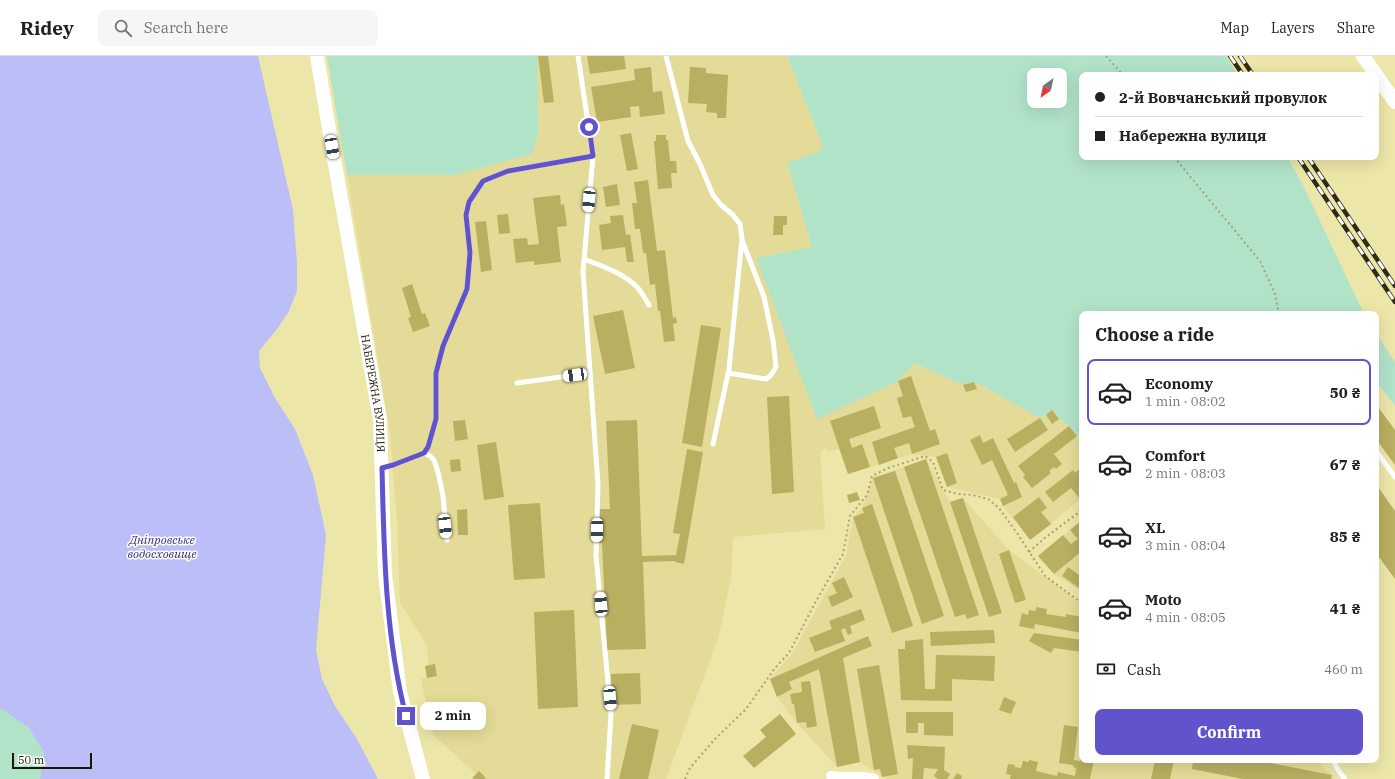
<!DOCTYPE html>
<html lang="en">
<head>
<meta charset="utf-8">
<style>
  :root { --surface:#fff; --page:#f6f6f6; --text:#202124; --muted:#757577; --line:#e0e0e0; --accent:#6053cc }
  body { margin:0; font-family:"IBM Plex Serif",serif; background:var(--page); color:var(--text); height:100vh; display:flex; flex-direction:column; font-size:15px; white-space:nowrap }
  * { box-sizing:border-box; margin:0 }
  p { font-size:13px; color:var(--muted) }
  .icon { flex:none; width:22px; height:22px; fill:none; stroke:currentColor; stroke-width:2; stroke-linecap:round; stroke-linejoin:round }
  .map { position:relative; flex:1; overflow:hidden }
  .details { position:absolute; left:1079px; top:255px; width:300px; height:452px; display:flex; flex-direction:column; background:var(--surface); border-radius:8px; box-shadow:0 4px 16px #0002 }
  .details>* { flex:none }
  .banner { position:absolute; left:1079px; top:16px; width:300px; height:88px; border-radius:8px; box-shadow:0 4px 16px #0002; display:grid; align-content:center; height:88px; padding:0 16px; background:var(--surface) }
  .needle { width:26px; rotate:213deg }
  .buttons { position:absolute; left:1027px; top:12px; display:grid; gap:8px }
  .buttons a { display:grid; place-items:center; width:40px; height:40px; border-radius:8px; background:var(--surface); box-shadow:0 4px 16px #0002; font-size:20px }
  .scale { position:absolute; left:12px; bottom:10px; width:80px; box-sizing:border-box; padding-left:4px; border:2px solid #1a1702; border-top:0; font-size:11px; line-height:14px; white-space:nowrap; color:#1a1702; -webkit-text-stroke:3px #fff; paint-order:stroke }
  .end { position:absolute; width:18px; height:18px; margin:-9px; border:5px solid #6053cc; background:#fff; box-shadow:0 0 0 2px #fff }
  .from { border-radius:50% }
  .bubble { position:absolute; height:28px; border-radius:8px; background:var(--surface); box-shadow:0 4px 16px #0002; font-size:13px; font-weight:700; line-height:28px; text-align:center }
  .car { position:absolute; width:12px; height:24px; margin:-12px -6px; border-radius:5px; box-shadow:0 0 3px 1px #0007; background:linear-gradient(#fff 24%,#345 0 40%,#fff 0 76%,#345 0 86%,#fff 0) }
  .banner b { display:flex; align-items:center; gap:14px; height:38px; font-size:15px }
  .banner b+b { border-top:1px solid var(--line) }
  .banner i { width:10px; height:10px; background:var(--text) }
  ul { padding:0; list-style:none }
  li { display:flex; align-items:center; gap:12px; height:66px; margin:0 8px 6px; padding:0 8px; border:2px solid transparent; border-radius:8px }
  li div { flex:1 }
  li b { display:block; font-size:15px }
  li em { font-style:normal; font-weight:700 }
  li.active { border-color:var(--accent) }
  li>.icon { width:36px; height:36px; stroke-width:1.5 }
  h2 { padding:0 16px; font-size:18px; line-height:48px }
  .pay { display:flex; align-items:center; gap:10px; height:44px; padding:0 16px; font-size:15px }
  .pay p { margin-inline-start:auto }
  .primary-button { display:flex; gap:8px; margin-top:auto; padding:8px 16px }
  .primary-button a { flex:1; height:46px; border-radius:8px; background:var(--accent); color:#fff; font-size:16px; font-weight:700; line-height:46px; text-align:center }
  header { display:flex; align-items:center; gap:24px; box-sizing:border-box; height:56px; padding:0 20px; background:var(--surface); border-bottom:1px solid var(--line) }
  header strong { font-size:19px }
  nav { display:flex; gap:22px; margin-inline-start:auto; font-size:14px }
  .search { width:280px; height:36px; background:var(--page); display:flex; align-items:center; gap:10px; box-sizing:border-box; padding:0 14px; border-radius:8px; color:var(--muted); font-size:15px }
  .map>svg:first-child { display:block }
</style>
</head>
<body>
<header>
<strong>Ridey</strong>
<div class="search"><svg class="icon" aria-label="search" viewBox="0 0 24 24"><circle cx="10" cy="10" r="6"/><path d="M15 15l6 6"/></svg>Search here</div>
<nav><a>Map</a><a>Layers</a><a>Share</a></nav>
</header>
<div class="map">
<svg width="1395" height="723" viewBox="0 0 1395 723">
  <rect width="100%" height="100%" fill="#ece6a9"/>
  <path fill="#e3db97" d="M 327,0 L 787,0 L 824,93 L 787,107 L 812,191 L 756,202 L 898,325 L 913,307 L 963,329 L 974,326 L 1040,361 L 1052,354 L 1059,363 L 1069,370 L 1077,380 L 1082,383 L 1082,442 L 1030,484 L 1003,450 L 1000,443 L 947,431 L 936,401 L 912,398 L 848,418 L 839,393 L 827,396 L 826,391 L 820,397 L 825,473 L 733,481 L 731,523 L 718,583 L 666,723 L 474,723 L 472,722 L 476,718 L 433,679 L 421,623 L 427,621 L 425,610 L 428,609 L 427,589 L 400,547 L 397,467 L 390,377 Z
    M 926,403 L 950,446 L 963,442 L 1009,494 L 1082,548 L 1082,704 L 1315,704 L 1332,719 L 1333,723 L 886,723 L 860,706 L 837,711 L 797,667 L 777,641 L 770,623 L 792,598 L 846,500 L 853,461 L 862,452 L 873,422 Z
    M 1082,464 L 1082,536 L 1054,518 L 1038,500 Z"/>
  <path fill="#b1e3c9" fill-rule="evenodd" d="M 327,0 L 537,0 L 538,80 L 532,98 L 454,119 L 347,119 Z
    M 787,0 L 1226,0 L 1238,19 L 1082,19 L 1082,101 L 1287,101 L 1302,127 L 1364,258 L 1082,258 L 1082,383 C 1076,379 1074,374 1068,369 C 1060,363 1059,363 1052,354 L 1040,362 L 975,326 L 963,329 L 914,307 L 898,325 L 817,363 L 756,202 L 812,191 L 787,107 L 824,93 ZM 1034,19 L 1060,19 L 1060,45 L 1034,45 Z
    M 1376,277 L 1395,306 L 1395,350 L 1376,325 Z
    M 0,652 L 28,671 L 44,696 L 40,723 L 0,723 Z"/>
  <path fill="#bcbef7" d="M 0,0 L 258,0 L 293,154 L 297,207 L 297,235 L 289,255 L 278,272 L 259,295 L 260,312 L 275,342 L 295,373 L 313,419 L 326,479 L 316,594 L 322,623 L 335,650 L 357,683 L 378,723 L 40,723 L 44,696 L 28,671 L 0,652 Z"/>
  <path fill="#b8af61" d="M 538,0 L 548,0 L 554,46 L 544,47 Z
    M 587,0 L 624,0 L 626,13 L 590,18 Z
    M 651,11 L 653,36 L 662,35 L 665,58 L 640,61 L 639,50 L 630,51 L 631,61 L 597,66 L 591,31 L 635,24 L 634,13 Z
    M 690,11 L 706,12 L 706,17 L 728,19 L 726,62 L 717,62 L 717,57 L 706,56 L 707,48 L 688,47 Z
    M 631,77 L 638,113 L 627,115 L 620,79 Z
    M 656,79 L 666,79 L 666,84 L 668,84 L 670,105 L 676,105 L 677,117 L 671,117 L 672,132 L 658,133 L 654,85 L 656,85 Z
    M 648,124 L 657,195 L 665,194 L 673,262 L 676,261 L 677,267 L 673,268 L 675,285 L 664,286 L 660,255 L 658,255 L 655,228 L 650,229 L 646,197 L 643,197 L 640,173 L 635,173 L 632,147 L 637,147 L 634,126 Z
    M 617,128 L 620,149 L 606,151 L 603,131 Z
    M 560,139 L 561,149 L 564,148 L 567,170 L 557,171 L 561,206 L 534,209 L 534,205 L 516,207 L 513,183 L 527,182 L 528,189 L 539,188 L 533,142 Z
    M 508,158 L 510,177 L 499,178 L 497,159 Z
    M 623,159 L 626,179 L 630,178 L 634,206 L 627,206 L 625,191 L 602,194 L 599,169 L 611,167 L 610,160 Z
    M 774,160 L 787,160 L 787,169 L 783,169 L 783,179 L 773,179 Z
    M 486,165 L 492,214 L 481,216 L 475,166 Z
    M 412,228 L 422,258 L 425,257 L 430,270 L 413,276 L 408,262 L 411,261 L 402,232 Z
    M 623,254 L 635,312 L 605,318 L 593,260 Z
    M 701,269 L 721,272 L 702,391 L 682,387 Z
    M 911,320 L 930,375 L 935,373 L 940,388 L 912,398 L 909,387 L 894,392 L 898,402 L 879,409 L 872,386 L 915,371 L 911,360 L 903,362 L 897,342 L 903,340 L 898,325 Z
    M 974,326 L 977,333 L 966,336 L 963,329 Z
    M 789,340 L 794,436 L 772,438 L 767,341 Z
    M 1376,348 L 1395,374 L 1395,409 L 1376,383 Z
    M 874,350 L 881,372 L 849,383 L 852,392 L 862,388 L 870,411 L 848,418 L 830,365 Z
    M 1052,354 L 1059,363 L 1052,368 L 1046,359 Z
    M 1040,362 L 1048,374 L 1015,396 L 1007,383 Z
    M 465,364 L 468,383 L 455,385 L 453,365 Z
    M 637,364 L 642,500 L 676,499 L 680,478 L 673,477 L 687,393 L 703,396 L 684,508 L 675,506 L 676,505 L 643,506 L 646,593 L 607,594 L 602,487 L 599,487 L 597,453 L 610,453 L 606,365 Z
    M 1069,370 L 1077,380 L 1054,398 L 1062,408 L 1056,413 L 1054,411 L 1049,415 L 1051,417 L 1032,432 L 1023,421 L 1025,419 L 1018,410 Z
    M 980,379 L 983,387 L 993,382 L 1014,427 L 1016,426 L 1022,441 L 1003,450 L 1000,443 L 1008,439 L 992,404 L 982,409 L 970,384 Z
    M 496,386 L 504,441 L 484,444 L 477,389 Z
    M 947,397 L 957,427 L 947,431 L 936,401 Z
    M 460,403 L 461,415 L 451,416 L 450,404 Z
    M 926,403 L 979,559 L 967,563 L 965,558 L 955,561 L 904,411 Z
    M 1081,412 L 1082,442 L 1080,443 L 1071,432 L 1053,446 L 1045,436 L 1073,414 L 1075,417 Z
    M 895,415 L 944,560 L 922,568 L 873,422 Z
    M 1376,428 L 1395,455 L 1395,523 L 1376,497 Z
    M 857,436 L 860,444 L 849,447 L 847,439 Z
    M 1039,441 L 1047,452 L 1041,456 L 1051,468 L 1030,484 L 1013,461 Z
    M 963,442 L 1002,557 L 989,561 L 950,446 Z
    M 540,447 L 545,522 L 514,524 L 508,449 Z
    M 872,448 L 913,570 L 892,577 L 853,461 L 864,457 L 862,452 Z
    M 467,453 L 468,479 L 458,479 L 457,454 Z
    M 1082,464 L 1082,495 L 1054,518 L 1038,500 L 1063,479 L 1071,488 L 1078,483 L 1070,474 Z
    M 1009,494 L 1026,544 L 1015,547 L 999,498 Z
    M 1068,511 L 1082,521 L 1082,534 L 1062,520 Z
    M 844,521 L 853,541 L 832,551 L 828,541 L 837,537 L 832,527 Z
    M 1036,551 L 1047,553 L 1046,558 L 1066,561 L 1066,558 L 1082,561 L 1082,577 L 1035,568 L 1034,573 L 1019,570 L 1022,557 L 1028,559 L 1029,554 L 1036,555 Z
    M 861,553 L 865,564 L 850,570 L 852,577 L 848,579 L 845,572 L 841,574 L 845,585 L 815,596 L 809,582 L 832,573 L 829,565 Z
    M 574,554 L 578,651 L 538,653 L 534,556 Z
    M 994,574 L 995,587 L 931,590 L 930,576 Z
    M 1034,577 L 1082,584 L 1082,596 L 1054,592 L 1051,597 L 1029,585 Z
    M 868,580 L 872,590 L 843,602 L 860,706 L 837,711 L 819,613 L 789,626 L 792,633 L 777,641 L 770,623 Z
    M 923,583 L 925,633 L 935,633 L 936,599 L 995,600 L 994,625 L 952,623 L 952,645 L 901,644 L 898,593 L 905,593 L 905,585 Z
    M 435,608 L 437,620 L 427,622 L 425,610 Z
    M 879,609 L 898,718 L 882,721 L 880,713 L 874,714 L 857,613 Z
    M 640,617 L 641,648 L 612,649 L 611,618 Z
    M 810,625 L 817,670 L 807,672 L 806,666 L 797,667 L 794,648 L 792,648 L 790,638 L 802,636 L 801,626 Z
    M 1004,641 L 1016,646 L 1011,658 L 999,654 Z
    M 906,656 L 953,656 L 953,680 L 924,679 L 924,667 L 918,667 L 918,677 L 906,677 Z
    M 780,658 L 796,678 L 754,712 L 743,700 L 766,681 L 760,674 Z
    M 632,668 L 659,674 L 648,723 L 619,723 Z
    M 1064,669 L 1078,671 L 1074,704 L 1080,705 L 1081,695 L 1082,704 L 1094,704 L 1090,723 L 1010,723 L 1011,719 L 1006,718 L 1008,708 L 1015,709 L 1014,711 L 1021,712 L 1023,705 L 1029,706 L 1029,704 L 1038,706 L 1036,715 L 1057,720 L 1058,716 L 1075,720 L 1076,712 L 1073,711 L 1073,709 L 1059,707 Z
    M 907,689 L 945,691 L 944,714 L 950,718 L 947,723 L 938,723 L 934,720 L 938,713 L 924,712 L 923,723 L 912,723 L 913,702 L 908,703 Z
    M 1155,704 L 1174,704 L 1170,723 L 1151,723 Z
    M 1193,704 L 1255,704 L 1332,719 L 1331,723 L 1243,723 L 1192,713 Z
    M 479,715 L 486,722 L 485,723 L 474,723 L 472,722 Z
    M 957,717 L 962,720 L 961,723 L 953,723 Z"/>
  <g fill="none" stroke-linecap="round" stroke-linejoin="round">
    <path stroke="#a9a474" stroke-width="2" stroke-dasharray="2 3" stroke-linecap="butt" d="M 1106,0 L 1123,19
      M 1174,101 L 1260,205 L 1275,238 L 1279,258
      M 1029,496 L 1046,481 L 1082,454
      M 685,723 L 690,712 L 714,684 L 746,653 L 775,612 L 789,597 L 815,547 L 843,498 L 850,460 L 867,439 L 872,420 L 888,412 L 925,400 L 933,406 L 943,434 L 958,438 L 973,439 L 988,443 L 999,452 L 1017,477 L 1045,520 L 1082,547"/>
    <path stroke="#fff" stroke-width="5" d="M 578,0 L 593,100 L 583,216 L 598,429 L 596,500 L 611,658 L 607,723
      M 666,0 L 688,85 L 700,108 L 713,139 L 721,149 L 733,159 L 740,168 L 742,183 L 729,313 L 713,388
      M 584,203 C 602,210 623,217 637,231 C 642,236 645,243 649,249
      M 728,317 L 766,323 L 771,319 L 776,311 L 773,284 L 764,241 L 742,184
      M 517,327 L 590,317
      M 1376,395 L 1395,421
      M 424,397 L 430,400 L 434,404 L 438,416 L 443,440 L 447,484
      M 383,411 L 393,409 L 424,397 L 428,391 L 436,363 L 436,317 L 443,290 L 467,233 L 470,197 L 466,159 L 469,146 L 483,125 L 508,115 L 593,100
      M 1333,704 L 1338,714 L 1345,723"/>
    <path stroke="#fff" stroke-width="10" d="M 831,720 C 845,723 861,718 874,723"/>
    <g stroke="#fff" stroke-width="14">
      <path id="s1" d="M 317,0 L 332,91 L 380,364 L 385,519 L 400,636 L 423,723"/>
      <path d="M 1363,0 L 1395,46"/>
    </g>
    <g stroke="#2f2c13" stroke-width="4.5">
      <path id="rail" d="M 1230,0 L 1243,19
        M 1240,0 L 1253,19
        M 1298,101 L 1395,246
        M 1308,101 L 1395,230"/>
    </g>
    <use href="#rail" stroke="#fff" stroke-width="3" stroke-dasharray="9" stroke-linecap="butt"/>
  </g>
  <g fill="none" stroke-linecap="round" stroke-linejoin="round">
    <path stroke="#6053cc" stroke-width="5" d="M 406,660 C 385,579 384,495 382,412 L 393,409 L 424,397 L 428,391 L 436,363 L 436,317 L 443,290 L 467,233 L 470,197 L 466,159 L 469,146 L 483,125 L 508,115 L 593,100 L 589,71"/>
  </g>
  <g text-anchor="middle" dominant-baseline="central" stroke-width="3" stroke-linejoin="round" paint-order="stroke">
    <g font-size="11" fill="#1a1702" stroke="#fff">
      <text stroke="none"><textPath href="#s1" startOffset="342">НАБЕРЕЖНА ВУЛИЦЯ</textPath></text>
    </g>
    <g font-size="12" font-style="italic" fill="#342b7b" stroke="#fff">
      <text x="162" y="483">Дніпровське<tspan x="162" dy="14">водосховище</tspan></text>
    </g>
  </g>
</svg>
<div class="buttons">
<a><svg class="needle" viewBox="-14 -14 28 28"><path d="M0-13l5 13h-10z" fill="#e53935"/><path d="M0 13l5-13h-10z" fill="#757577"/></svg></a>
</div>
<div class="scale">50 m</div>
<i class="end from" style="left:589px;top:71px"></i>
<i class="end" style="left:406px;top:660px"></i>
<div class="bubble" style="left:420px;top:646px;width:66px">2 min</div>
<i class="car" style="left:332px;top:91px;rotate:170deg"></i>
<i class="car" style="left:589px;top:144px;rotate:185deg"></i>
<i class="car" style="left:575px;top:319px;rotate:262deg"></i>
<i class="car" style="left:445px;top:470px;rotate:173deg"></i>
<i class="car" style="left:597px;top:474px;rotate:181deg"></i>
<i class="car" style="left:601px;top:548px;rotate:355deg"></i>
<i class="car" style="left:610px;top:642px;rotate:175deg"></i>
<div class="banner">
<b><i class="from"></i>2-й Вовчанський провулок</b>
<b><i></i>Набережна вулиця</b>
</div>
<section class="details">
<h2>Choose a ride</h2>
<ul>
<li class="active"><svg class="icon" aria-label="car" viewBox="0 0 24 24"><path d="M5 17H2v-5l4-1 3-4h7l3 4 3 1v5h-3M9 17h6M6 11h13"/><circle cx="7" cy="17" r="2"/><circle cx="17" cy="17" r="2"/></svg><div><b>Economy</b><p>1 min · 08:02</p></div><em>50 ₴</em></li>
<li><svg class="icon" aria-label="car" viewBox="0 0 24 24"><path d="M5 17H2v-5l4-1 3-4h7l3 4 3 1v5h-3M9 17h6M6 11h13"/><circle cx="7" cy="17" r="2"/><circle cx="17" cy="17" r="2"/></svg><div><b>Comfort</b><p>2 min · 08:03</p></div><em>67 ₴</em></li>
<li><svg class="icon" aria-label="car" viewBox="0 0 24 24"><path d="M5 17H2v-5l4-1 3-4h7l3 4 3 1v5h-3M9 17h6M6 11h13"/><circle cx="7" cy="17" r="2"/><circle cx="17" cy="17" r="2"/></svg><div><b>XL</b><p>3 min · 08:04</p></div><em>85 ₴</em></li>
<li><svg class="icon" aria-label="car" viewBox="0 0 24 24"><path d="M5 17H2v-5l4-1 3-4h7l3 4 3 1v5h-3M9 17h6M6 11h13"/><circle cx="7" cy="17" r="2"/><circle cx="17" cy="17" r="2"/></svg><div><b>Moto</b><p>4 min · 08:05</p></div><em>41 ₴</em></li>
</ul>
<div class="pay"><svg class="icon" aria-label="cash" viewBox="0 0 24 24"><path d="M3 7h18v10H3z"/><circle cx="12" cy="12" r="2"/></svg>Cash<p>460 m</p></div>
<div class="primary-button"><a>Confirm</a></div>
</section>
</div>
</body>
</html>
